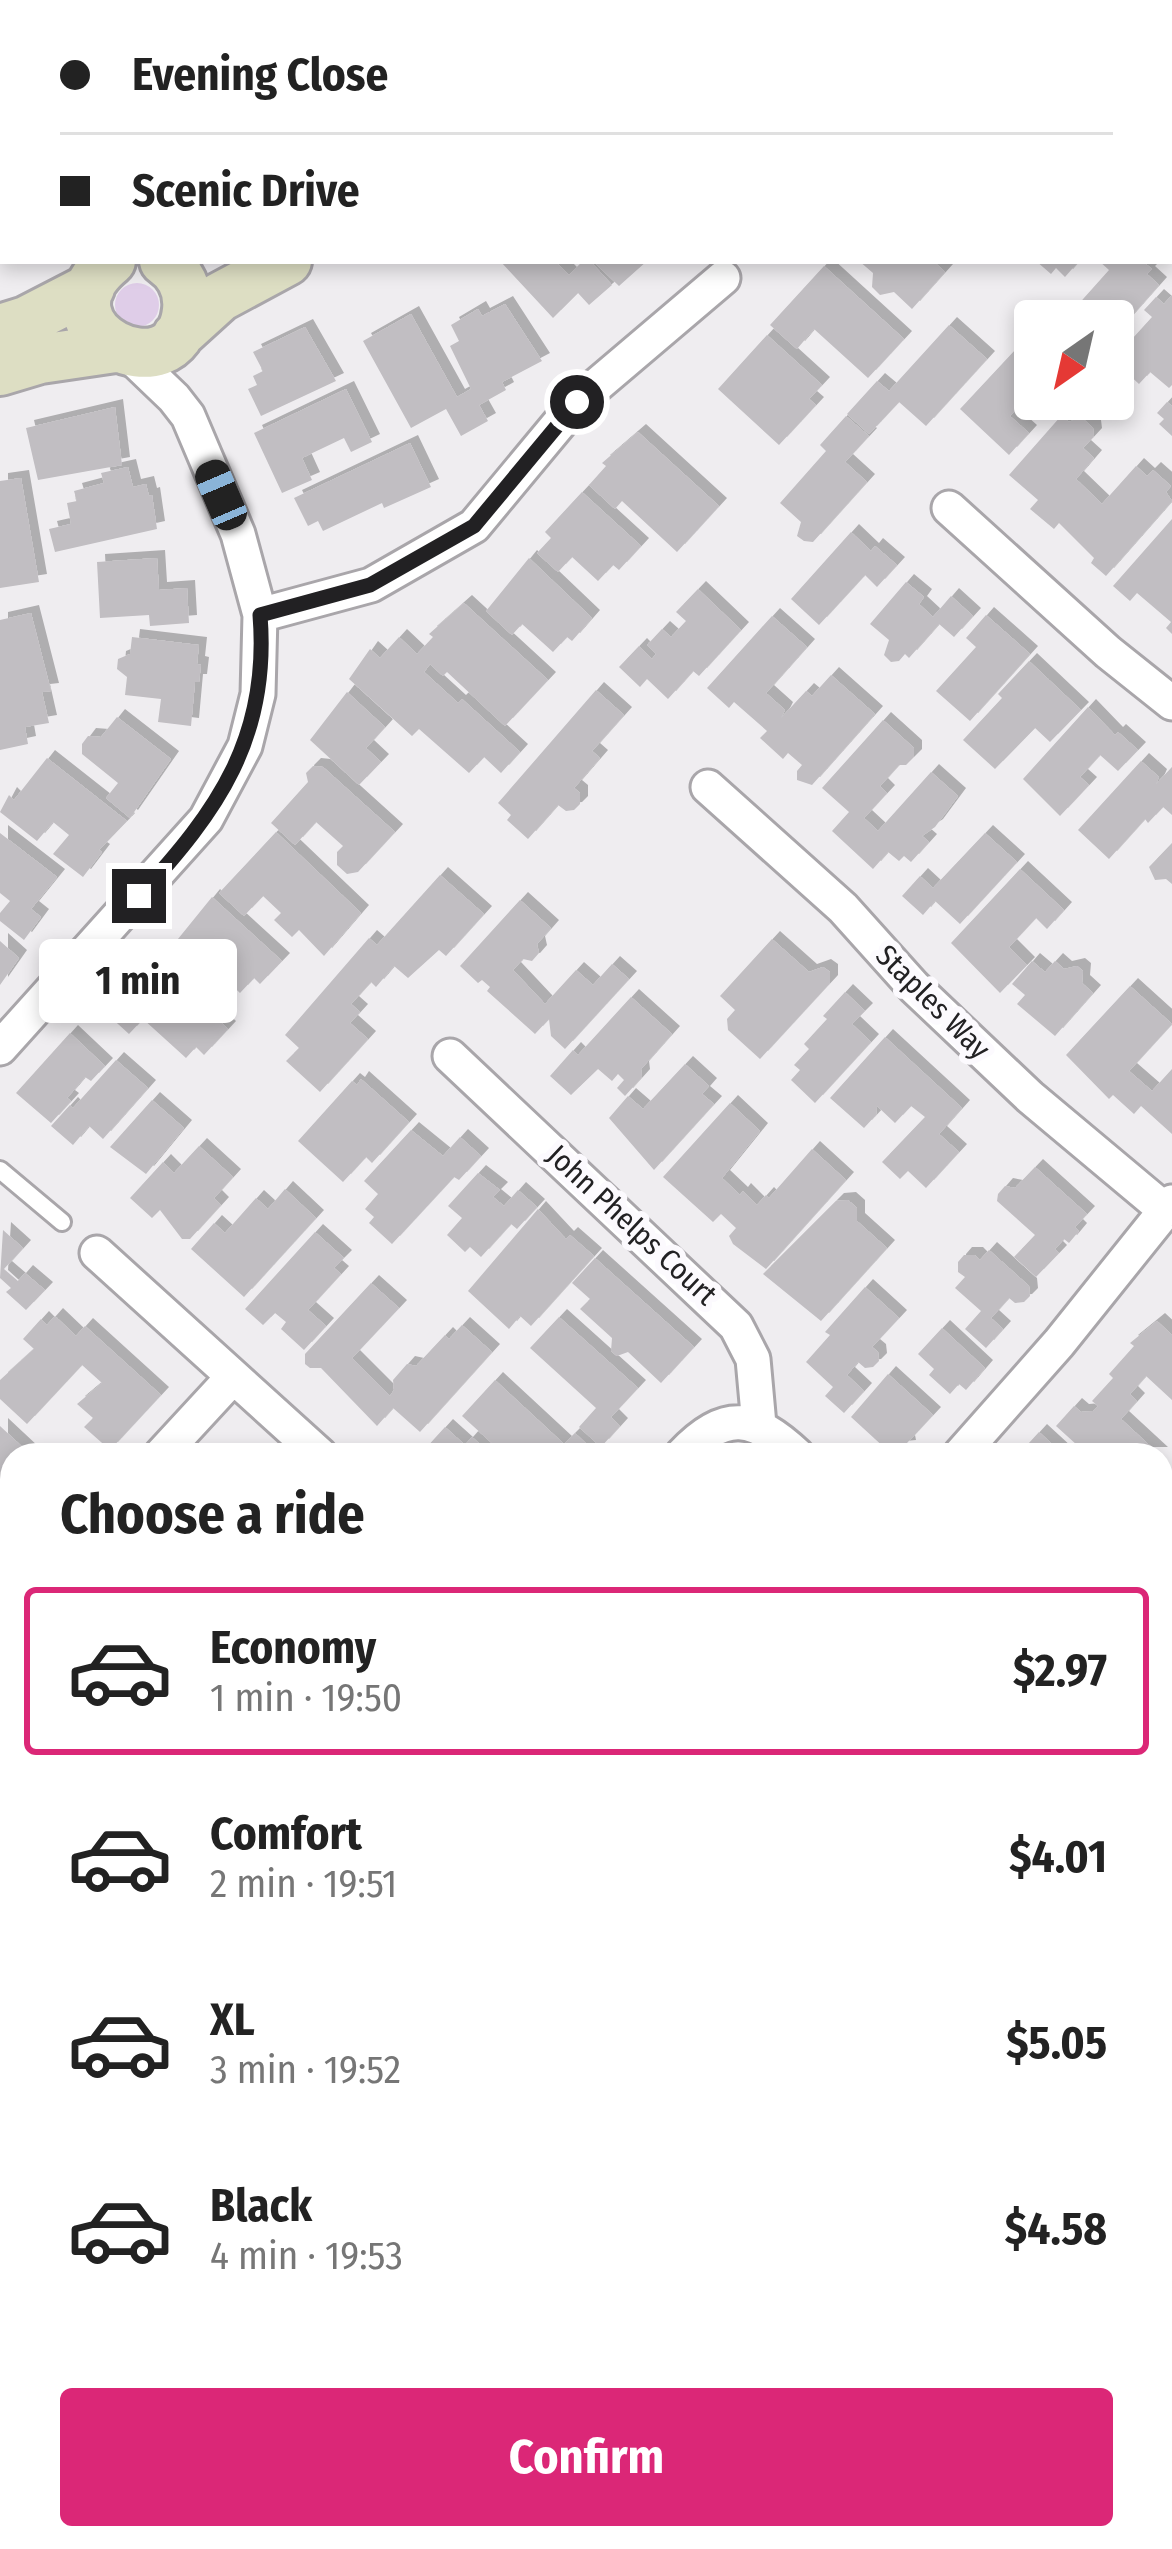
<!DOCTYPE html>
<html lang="en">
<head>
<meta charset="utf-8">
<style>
  :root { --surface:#fff; --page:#f6f6f6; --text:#222; --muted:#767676; --line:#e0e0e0; --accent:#db2777 }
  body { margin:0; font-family:"Fira Sans Condensed",sans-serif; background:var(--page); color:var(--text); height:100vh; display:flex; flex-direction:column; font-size:45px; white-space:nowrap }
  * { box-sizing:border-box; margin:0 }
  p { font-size:39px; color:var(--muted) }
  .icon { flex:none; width:66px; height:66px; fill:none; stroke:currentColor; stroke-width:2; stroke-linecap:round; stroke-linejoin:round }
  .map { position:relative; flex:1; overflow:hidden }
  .sheet { position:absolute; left:0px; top:1443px; width:1173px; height:1107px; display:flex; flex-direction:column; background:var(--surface); border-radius:36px 36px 0 0; box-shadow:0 6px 18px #0003 }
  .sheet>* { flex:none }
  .guide { position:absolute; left:0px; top:0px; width:1173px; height:264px; box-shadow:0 6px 18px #0003; display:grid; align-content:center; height:264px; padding:0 60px; background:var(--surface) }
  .needle { width:78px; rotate:214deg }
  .tools { position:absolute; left:1014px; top:300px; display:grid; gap:24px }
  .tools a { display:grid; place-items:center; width:120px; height:120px; border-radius:12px; background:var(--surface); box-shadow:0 6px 18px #0003; font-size:60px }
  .end { position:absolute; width:54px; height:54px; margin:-27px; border:15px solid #222123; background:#fff; box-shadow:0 0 0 6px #fff }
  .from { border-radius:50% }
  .bubble { position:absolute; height:84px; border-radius:12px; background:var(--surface); box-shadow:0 6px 18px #0003; font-size:39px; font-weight:700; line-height:84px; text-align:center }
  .car { position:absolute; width:36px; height:72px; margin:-36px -18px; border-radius:15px; box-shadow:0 0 9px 3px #0007; background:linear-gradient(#222 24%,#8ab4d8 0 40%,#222 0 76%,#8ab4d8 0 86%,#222 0) }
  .guide b { display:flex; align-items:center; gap:42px; height:114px; font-size:45px }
  .guide b+b { border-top:3px solid var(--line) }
  .guide i { width:30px; height:30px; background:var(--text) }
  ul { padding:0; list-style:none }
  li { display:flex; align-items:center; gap:36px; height:168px; margin:0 24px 18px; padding:0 36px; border:6px solid transparent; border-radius:12px }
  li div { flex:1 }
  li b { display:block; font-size:45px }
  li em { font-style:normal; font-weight:700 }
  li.active { border-color:var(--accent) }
  li>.icon { width:108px; height:108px; stroke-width:1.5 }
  h2 { padding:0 60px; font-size:54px; line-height:144px }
  .primary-button { display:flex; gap:24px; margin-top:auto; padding:24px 60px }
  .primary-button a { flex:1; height:138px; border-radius:12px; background:var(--accent); color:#fff; font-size:48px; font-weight:700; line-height:138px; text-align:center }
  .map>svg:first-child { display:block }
</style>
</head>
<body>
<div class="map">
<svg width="1172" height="2549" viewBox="0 0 1172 2549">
  <defs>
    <filter id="shadow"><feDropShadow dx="8" dy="-8" stdDeviation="0" flood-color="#0004"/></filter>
  </defs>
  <rect width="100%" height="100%" fill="#efedf0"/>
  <path fill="#dfcde8" d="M115 305a22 22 0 1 1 44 0a22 22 0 1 1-44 0Z
    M 1161,2122 L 1172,2133 L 1172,2549 L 1071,2549 L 1059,2538 L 1161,2538 Z
    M 12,2216 L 12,2359 L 0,2358 L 0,2230 Z"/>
  <path fill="#c1bec2" filter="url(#shadow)" d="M 500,261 L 555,261 L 569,275 L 583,261 L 590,261 L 612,285 L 589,305 L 578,293 L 553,318 Z
    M 593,261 L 647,261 L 619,286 Z
    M 859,261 L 933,261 L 945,272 L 912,309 L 894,292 L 880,295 L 872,287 L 873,273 Z
    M 1036,261 L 1079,261 L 1065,277 L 1056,268 L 1051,274 Z
    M 1099,261 L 1142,261 L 1152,269 L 1147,274 L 1159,285 L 1113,337 L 1113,321 L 1081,321 L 1076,317 L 1075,308 L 1109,270 Z
    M 824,266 L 904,339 L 868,378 L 814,329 L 797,349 L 770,325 Z
    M 1172,295 L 1172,385 L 1169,388 L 1150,372 L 1139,384 L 1113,360 L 1152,317 L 1144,310 L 1156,297 L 1164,304 Z
    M 505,304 L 542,361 L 502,382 L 506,390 L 479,405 L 488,421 L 461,436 L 446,409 L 411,428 L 363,341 L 411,314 L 457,397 L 471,389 L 450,346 L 459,341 L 451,325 L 478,309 L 482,316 Z
    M 949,325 L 987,359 L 926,426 L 899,402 L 869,434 L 847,414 L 877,381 L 889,391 Z
    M 305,327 L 336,381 L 261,416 L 248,389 L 257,385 L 253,376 L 263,371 L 253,352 Z
    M 767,335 L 822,385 L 809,399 L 816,405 L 779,445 L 718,389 Z
    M 1016,349 L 1035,367 L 1035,399 L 1041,399 L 1027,414 L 1019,406 L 1010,416 L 1029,433 L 1009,455 L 960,409 Z
    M 346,389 L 372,442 L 351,452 L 344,438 L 302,458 L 312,480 L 282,493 L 254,433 Z
    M 1167,402 L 1172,406 L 1172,436 L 1159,424 L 1164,419 L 1157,413 Z
    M 115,407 L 122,465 L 38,480 L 26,428 Z
    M 846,416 L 869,436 L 845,462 L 867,482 L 813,542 L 804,541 L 797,536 L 801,522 L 780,503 L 826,451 L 820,445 Z
    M 1061,416 L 1069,422 L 1081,417 L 1093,428 L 1094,436 L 1083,448 L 1094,458 L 1076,479 L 1102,504 L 1136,466 L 1147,476 L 1153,470 L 1171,486 L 1166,492 L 1172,501 L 1106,576 L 1091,563 L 1094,558 L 1059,523 L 1054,529 L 1030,509 L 1038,500 L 1009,475 Z
    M 638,432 L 719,506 L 677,552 L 622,501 L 615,509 L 589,485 L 606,466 L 602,463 Z
    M 410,443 L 431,487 L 384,508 L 382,503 L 323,531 L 318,521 L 308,526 L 294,498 Z
    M 128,467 L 133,487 L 146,484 L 149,496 L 152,495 L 157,529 L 55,552 L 49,529 L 71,524 L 67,503 L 77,501 L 74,491 L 104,483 L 101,473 Z
    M 21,478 L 39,582 L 0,588 L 0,481 Z
    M 582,492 L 641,546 L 619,570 L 613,565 L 598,581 L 572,557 L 558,572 L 537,553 L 551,538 L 545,532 Z
    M 1172,519 L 1172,634 L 1166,628 L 1171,622 L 1137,593 L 1130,601 L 1113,586 Z
    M 851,532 L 871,551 L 875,546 L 897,565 L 877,587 L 865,575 L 819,625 L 791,599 Z
    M 157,558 L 159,590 L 187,588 L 189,623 L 150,626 L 149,615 L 100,618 L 97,562 Z
    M 529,558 L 592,618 L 572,641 L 567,637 L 553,652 L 522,624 L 512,635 L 486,611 Z
    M 906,582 L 924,597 L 919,604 L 933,617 L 951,596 L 973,616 L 954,637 L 939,624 L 909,658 L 905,654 L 899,661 L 891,662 L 884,655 L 889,640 L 870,624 Z
    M 698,589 L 741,630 L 699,676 L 693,671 L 668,699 L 647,679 L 640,687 L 619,667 L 639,646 L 652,659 L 656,654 L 647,645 L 662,629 L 671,637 L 686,621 L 676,612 Z
    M 464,603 L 548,680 L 505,726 L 447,672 L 443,676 L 430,664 L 424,672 L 458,703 L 462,699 L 520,752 L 501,773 L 484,757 L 469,773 L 419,729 L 412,736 L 349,679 L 370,649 L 380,658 L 399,637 L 417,654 L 433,637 L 429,634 Z
    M 31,613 L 51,691 L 42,692 L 49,723 L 25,727 L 28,744 L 0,750 L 0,620 Z
    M 986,615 L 1030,654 L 970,721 L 936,691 L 976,647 L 966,638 Z
    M 772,616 L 807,647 L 766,693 L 785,710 L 781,718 L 806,691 L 812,696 L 831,675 L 875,714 L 812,785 L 797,780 L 797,771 L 802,765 L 788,753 L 783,759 L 760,738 L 767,731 L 734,702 L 729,708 L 707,688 Z
    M 132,637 L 199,645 L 197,664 L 201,665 L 199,682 L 195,682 L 191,726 L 158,722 L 161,699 L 125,695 L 127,677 L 117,669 L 118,659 L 130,654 Z
    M 1029,661 L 1081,710 L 1050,742 L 1035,728 L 995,769 L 963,740 L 1002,698 L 998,694 Z
    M 596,690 L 624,715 L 592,751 L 600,758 L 574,788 L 580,793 L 580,804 L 574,810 L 566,811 L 558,805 L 528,839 L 507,820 L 511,815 L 498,803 Z
    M 347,692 L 385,727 L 366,748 L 381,762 L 359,785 L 310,740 Z
    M 1088,707 L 1115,735 L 1118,732 L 1138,750 L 1118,771 L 1100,755 L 1080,777 L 1089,785 L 1060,816 L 1023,779 Z
    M 117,717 L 171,759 L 130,818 L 106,798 L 118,783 L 82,754 L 82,744 L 88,736 L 101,737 Z
    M 883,720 L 914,748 L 914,757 L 906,765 L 899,765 L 880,786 L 887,793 L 864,818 L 878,831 L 931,772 L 958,796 L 935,827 L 922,836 L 929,842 L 911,862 L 904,856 L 899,861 L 888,852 L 873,869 L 832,831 L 849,812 L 822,788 Z
    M 47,758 L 127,821 L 99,850 L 102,852 L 83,877 L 53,854 L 69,835 L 53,822 L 37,841 L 0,812 L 9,795 L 14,800 Z
    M 1141,761 L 1159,777 L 1156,784 L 1172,767 L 1172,815 L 1163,807 L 1148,823 L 1145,819 L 1109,859 L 1078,830 Z
    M 313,766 L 323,767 L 395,832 L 358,872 L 347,874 L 337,865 L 337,852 L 343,846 L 316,822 L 295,845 L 271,823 L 308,782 L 306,773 Z
    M 276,832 L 361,913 L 324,956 L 299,930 L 292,937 L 274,920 L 281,913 L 263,896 L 244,916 L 219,893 Z
    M 0,833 L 57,877 L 31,909 L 41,917 L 24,940 L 0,921 L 0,913 L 10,901 L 0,893 Z
    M 985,833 L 1017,862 L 960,924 L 935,901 L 923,915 L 902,896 L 920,876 L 933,888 Z
    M 1172,843 L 1172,884 L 1166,879 L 1155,880 L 1149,867 Z
    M 1020,869 L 1064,910 L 1047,929 L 1036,918 L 1009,947 L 1027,965 L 1000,993 L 951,943 Z
    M 440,875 L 484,914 L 446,956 L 439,950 L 408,978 L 394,966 L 376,987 L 371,982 L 351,1004 L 360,1012 L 350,1023 L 368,1039 L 320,1092 L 286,1061 L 299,1048 L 285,1035 L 369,938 L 377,945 Z
    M 212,897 L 282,961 L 260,984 L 254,978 L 240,993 L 205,960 L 189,977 L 165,955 Z
    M 520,900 L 551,928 L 537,944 L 539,953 L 532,961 L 523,959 L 513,970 L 545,1004 L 576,970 L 593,985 L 612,964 L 629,979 L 565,1049 L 551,1036 L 549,1019 L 535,1034 L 487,991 L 490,987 L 482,980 L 478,983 L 460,966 Z
    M 772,939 L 809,972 L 823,967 L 830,972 L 830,983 L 760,1059 L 728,1030 L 727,1019 L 735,1010 L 720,996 Z
    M 0,941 L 19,958 L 0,985 Z
    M 161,959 L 216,1009 L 212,1014 L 228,1029 L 204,1055 L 196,1047 L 186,1058 L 143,1019 L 129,1034 L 107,1014 L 125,994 L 132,1001 L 141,991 L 135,986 Z
    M 1032,961 L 1045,972 L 1055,961 L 1064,969 L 1077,966 L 1083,971 L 1082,983 L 1093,993 L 1055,1036 L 1017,1004 L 1025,995 L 1012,984 Z
    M 1130,986 L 1172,1024 L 1129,1071 L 1152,1091 L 1172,1069 L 1172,1134 L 1141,1106 L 1134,1114 L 1113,1095 L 1109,1099 L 1066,1055 Z
    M 845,992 L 865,1011 L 852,1024 L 871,1042 L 815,1103 L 791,1080 L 800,1070 L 794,1065 L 809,1049 L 804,1044 L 827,1019 L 823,1016 Z
    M 631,997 L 672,1034 L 641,1069 L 642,1077 L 625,1096 L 617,1088 L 624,1080 L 618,1074 L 612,1081 L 598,1069 L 571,1095 L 550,1076 L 573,1050 L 578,1055 Z
    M 70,1033 L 105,1066 L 91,1081 L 85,1077 L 67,1098 L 71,1101 L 51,1123 L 16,1093 Z
    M 885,1037 L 962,1108 L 939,1134 L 959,1152 L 926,1188 L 908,1171 L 900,1179 L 882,1162 L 925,1117 L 911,1106 L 895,1123 L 877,1106 L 876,1115 L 864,1128 L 830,1098 Z
    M 116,1060 L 148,1088 L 103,1139 L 89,1126 L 73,1145 L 51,1126 L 70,1105 L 73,1108 Z
    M 685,1064 L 709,1086 L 702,1094 L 714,1104 L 654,1170 L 609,1118 L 628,1096 L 643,1109 Z
    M 361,1079 L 409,1122 L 372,1163 L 366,1157 L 343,1182 L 298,1141 L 352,1081 L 357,1085 Z
    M 152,1100 L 184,1128 L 146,1174 L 110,1147 Z
    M 730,1103 L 760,1131 L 722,1178 L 740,1195 L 743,1191 L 757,1205 L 766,1195 L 769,1198 L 812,1149 L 846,1180 L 766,1269 L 733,1244 L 729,1236 L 736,1228 L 721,1214 L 713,1222 L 663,1177 Z
    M 411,1130 L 443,1156 L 460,1137 L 481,1156 L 459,1180 L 454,1177 L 392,1244 L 369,1223 L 374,1217 L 365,1209 L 378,1194 L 364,1181 Z
    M 199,1146 L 233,1177 L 214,1198 L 221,1205 L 190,1239 L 182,1239 L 160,1210 L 152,1218 L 130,1198 L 163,1162 L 174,1173 Z
    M 1035,1167 L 1087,1214 L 1075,1227 L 1079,1231 L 1069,1243 L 1064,1239 L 1055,1249 L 1059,1253 L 1036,1277 L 1014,1257 L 1035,1235 L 997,1201 L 998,1194 L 1005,1186 L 1015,1188 Z
    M 478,1173 L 500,1190 L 493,1197 L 504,1206 L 518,1190 L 537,1207 L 517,1229 L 511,1224 L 481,1257 L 470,1247 L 465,1252 L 447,1235 L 462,1218 L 448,1206 Z
    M 285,1189 L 316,1218 L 244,1297 L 191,1249 L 214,1223 L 225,1233 L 256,1198 L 268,1209 Z
    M 848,1200 L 857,1208 L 857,1221 L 887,1248 L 821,1321 L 763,1274 L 836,1201 Z
    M 538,1209 L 566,1239 L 570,1235 L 594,1256 L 531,1326 L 520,1316 L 509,1329 L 468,1291 Z
    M 3,1230 L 23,1248 L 4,1269 L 18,1281 L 25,1273 L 45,1290 L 26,1310 L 6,1292 L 11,1288 L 0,1278 Z
    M 315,1232 L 344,1258 L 334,1268 L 341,1274 L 308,1310 L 326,1326 L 304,1350 L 281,1329 L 286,1322 L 275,1313 L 263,1325 L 245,1309 Z
    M 989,1250 L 1029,1286 L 1030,1296 L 1024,1302 L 1015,1303 L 1009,1298 L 991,1318 L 1003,1329 L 986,1348 L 965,1329 L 981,1311 L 955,1288 L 965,1277 L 958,1272 L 958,1262 L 964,1255 L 975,1255 L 980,1260 Z
    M 595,1258 L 694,1347 L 661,1383 L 628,1352 L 617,1356 L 611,1351 L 612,1338 L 580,1309 L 590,1299 L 572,1283 Z
    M 371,1283 L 399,1308 L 352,1358 L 390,1396 L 394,1390 L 393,1380 L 407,1364 L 416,1366 L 445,1335 L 449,1339 L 462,1325 L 492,1352 L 420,1432 L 393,1408 L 377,1426 L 321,1368 L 310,1368 L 305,1364 L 305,1354 Z
    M 865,1287 L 899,1318 L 872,1347 L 878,1352 L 879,1361 L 873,1367 L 865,1368 L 858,1362 L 847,1375 L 864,1391 L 844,1413 L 825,1396 L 833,1387 L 806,1362 L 830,1335 L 825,1332 Z
    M 55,1316 L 76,1336 L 85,1326 L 161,1395 L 110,1450 L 84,1427 L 93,1418 L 77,1404 L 102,1383 L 82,1365 L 27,1424 L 0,1399 L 0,1380 L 34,1349 L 23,1339 L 41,1319 L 47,1325 Z
    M 559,1317 L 638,1388 L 611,1417 L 620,1426 L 601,1447 L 579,1427 L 596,1408 L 530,1348 Z
    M 1157,1321 L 1172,1335 L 1172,1400 L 1146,1376 L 1130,1394 L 1137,1401 L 1121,1419 L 1160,1455 L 1088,1455 L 1056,1426 L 1074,1406 L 1081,1412 L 1093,1411 L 1098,1406 L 1092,1401 L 1113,1378 L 1109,1374 L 1134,1346 L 1130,1343 Z
    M 942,1328 L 985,1368 L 966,1390 L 959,1384 L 950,1394 L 929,1375 L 934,1369 L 918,1354 Z
    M 888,1374 L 933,1415 L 907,1443 L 908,1448 L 887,1450 L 851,1417 Z
    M 495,1380 L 564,1444 L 575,1433 L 598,1455 L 505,1455 L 462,1416 Z
    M 0,1426 L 31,1455 L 12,1455 L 12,1501 L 8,1506 L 0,1498 Z
    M 445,1427 L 465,1445 L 472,1437 L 492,1455 L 432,1455 L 425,1449 Z
    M 1039,1432 L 1064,1455 L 1018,1455 Z
    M 1167,1547 L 1172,1551 L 1172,1612 L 1161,1602 L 1161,1554 Z
    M 1172,1618 L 1172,1660 L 1161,1673 L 1161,1630 Z
    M 0,1722 L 12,1733 L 12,1798 L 0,1787 Z
    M 1161,1860 L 1170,1868 L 1172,1866 L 1172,1909 L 1165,1917 L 1161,1913 Z
    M 0,1957 L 12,1968 L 12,2039 L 0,2028 Z
    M 4,2046 L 12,2054 L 12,2082 L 6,2088 L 0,2082 L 0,2050 Z
    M 12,2385 L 12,2433 L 0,2442 L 0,2394 Z
    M 128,2538 L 188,2538 L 178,2549 L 118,2549 Z
    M 261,2538 L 319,2538 L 310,2549 L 273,2549 Z
    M 339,2538 L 391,2538 L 397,2543 L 392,2549 L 328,2549 Z
    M 533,2538 L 613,2538 L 612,2544 L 617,2549 L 545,2549 Z
    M 797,2538 L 805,2538 L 812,2545 L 819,2538 L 863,2538 L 855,2546 L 858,2549 L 787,2549 Z"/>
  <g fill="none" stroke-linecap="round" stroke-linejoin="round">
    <g stroke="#a9a6aa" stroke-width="22">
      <path id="lane" d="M 0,1170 L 62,1222"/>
    </g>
    <g stroke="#a9a6aa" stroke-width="39">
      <path id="street" d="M 15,0 L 16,3
        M 926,0 L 930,3
        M 161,3 L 166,0
        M 0,88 L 3,91
        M 1170,199 L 1172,201
        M 949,508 L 1108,652 L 1172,703
        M 260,615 L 371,585 L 474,526 L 577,402 L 723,278
        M 708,787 L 843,908 L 914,987 L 1030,1097 L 1165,1210
        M 0,1048 L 206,819 L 245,746 L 258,694 L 260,615 L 238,534 L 188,416 L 174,398 L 126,352
        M 450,1056 L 736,1326 L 753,1359 L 759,1425
        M 97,1253 L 320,1455
        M 161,1455 L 233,1377
        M 682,1455 C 725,1409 754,1415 797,1455
        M 960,1455 L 1059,1343 L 1172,1202
        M 0,1629 L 12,1616
        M 1161,1753 L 1172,1741
        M 1161,1788 L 1172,1797
        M 1161,2024 L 1172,2009
        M 0,2174 L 12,2160
        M 997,2538 L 1010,2549
        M 458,2549 L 465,2538
        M 919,2549 L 930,2538"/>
    </g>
    <g stroke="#a9a6aa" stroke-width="54">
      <path id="secondary" d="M 592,3 L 596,0
        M 685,3 L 690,0
        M 111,261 C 28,329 178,401 187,310 C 189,290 180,272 164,261
        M 0,329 L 26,321 L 90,288
        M 177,336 L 220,297 L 287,261
        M 0,371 L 40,359 L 115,348"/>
    </g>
    <use href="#lane" stroke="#fff" stroke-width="16"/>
    <use href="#street" stroke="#fff" stroke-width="33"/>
    <use href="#secondary" stroke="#dddec3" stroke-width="48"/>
  </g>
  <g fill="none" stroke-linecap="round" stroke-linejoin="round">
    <path stroke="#222123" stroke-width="15" d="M 139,896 C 218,811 270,737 260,615 L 370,585 L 474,526 L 577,402"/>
  </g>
  <g text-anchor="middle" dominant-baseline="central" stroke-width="12" stroke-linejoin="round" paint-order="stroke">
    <g font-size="30" fill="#222123" stroke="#fcfafe">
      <text transform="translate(933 1002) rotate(45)">Staples Way</text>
      <text transform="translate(632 1225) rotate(43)">John Phelps Court</text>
    </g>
  </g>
</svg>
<div class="tools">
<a><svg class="needle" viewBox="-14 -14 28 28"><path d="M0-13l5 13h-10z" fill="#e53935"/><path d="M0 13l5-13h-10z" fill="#767676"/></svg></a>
</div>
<i class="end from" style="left:577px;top:402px"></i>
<i class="end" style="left:139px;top:896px"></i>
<div class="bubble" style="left:39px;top:939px;width:198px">1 min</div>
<i class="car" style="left:221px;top:495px;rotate:337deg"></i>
<div class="guide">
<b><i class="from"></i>Evening Close</b>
<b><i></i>Scenic Drive</b>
</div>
<section class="sheet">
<h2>Choose a ride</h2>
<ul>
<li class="active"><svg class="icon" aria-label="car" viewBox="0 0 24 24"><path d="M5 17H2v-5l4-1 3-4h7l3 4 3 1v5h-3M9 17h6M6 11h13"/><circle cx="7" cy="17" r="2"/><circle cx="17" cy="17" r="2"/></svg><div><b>Economy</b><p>1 min · 19:50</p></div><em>$2.97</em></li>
<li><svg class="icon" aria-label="car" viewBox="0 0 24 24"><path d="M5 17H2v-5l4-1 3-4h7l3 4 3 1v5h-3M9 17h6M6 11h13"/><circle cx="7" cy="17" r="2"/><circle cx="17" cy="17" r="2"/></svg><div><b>Comfort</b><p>2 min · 19:51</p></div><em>$4.01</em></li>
<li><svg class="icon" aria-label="car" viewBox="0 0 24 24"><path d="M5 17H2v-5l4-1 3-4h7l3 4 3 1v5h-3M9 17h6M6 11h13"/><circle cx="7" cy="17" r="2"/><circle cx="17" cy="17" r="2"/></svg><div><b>XL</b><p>3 min · 19:52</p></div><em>$5.05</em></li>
<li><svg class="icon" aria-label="car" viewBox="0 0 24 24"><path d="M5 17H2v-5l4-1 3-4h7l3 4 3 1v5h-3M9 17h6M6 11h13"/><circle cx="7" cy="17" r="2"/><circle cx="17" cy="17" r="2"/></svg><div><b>Black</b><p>4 min · 19:53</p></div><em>$4.58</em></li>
</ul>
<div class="primary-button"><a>Confirm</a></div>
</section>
</div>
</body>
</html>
